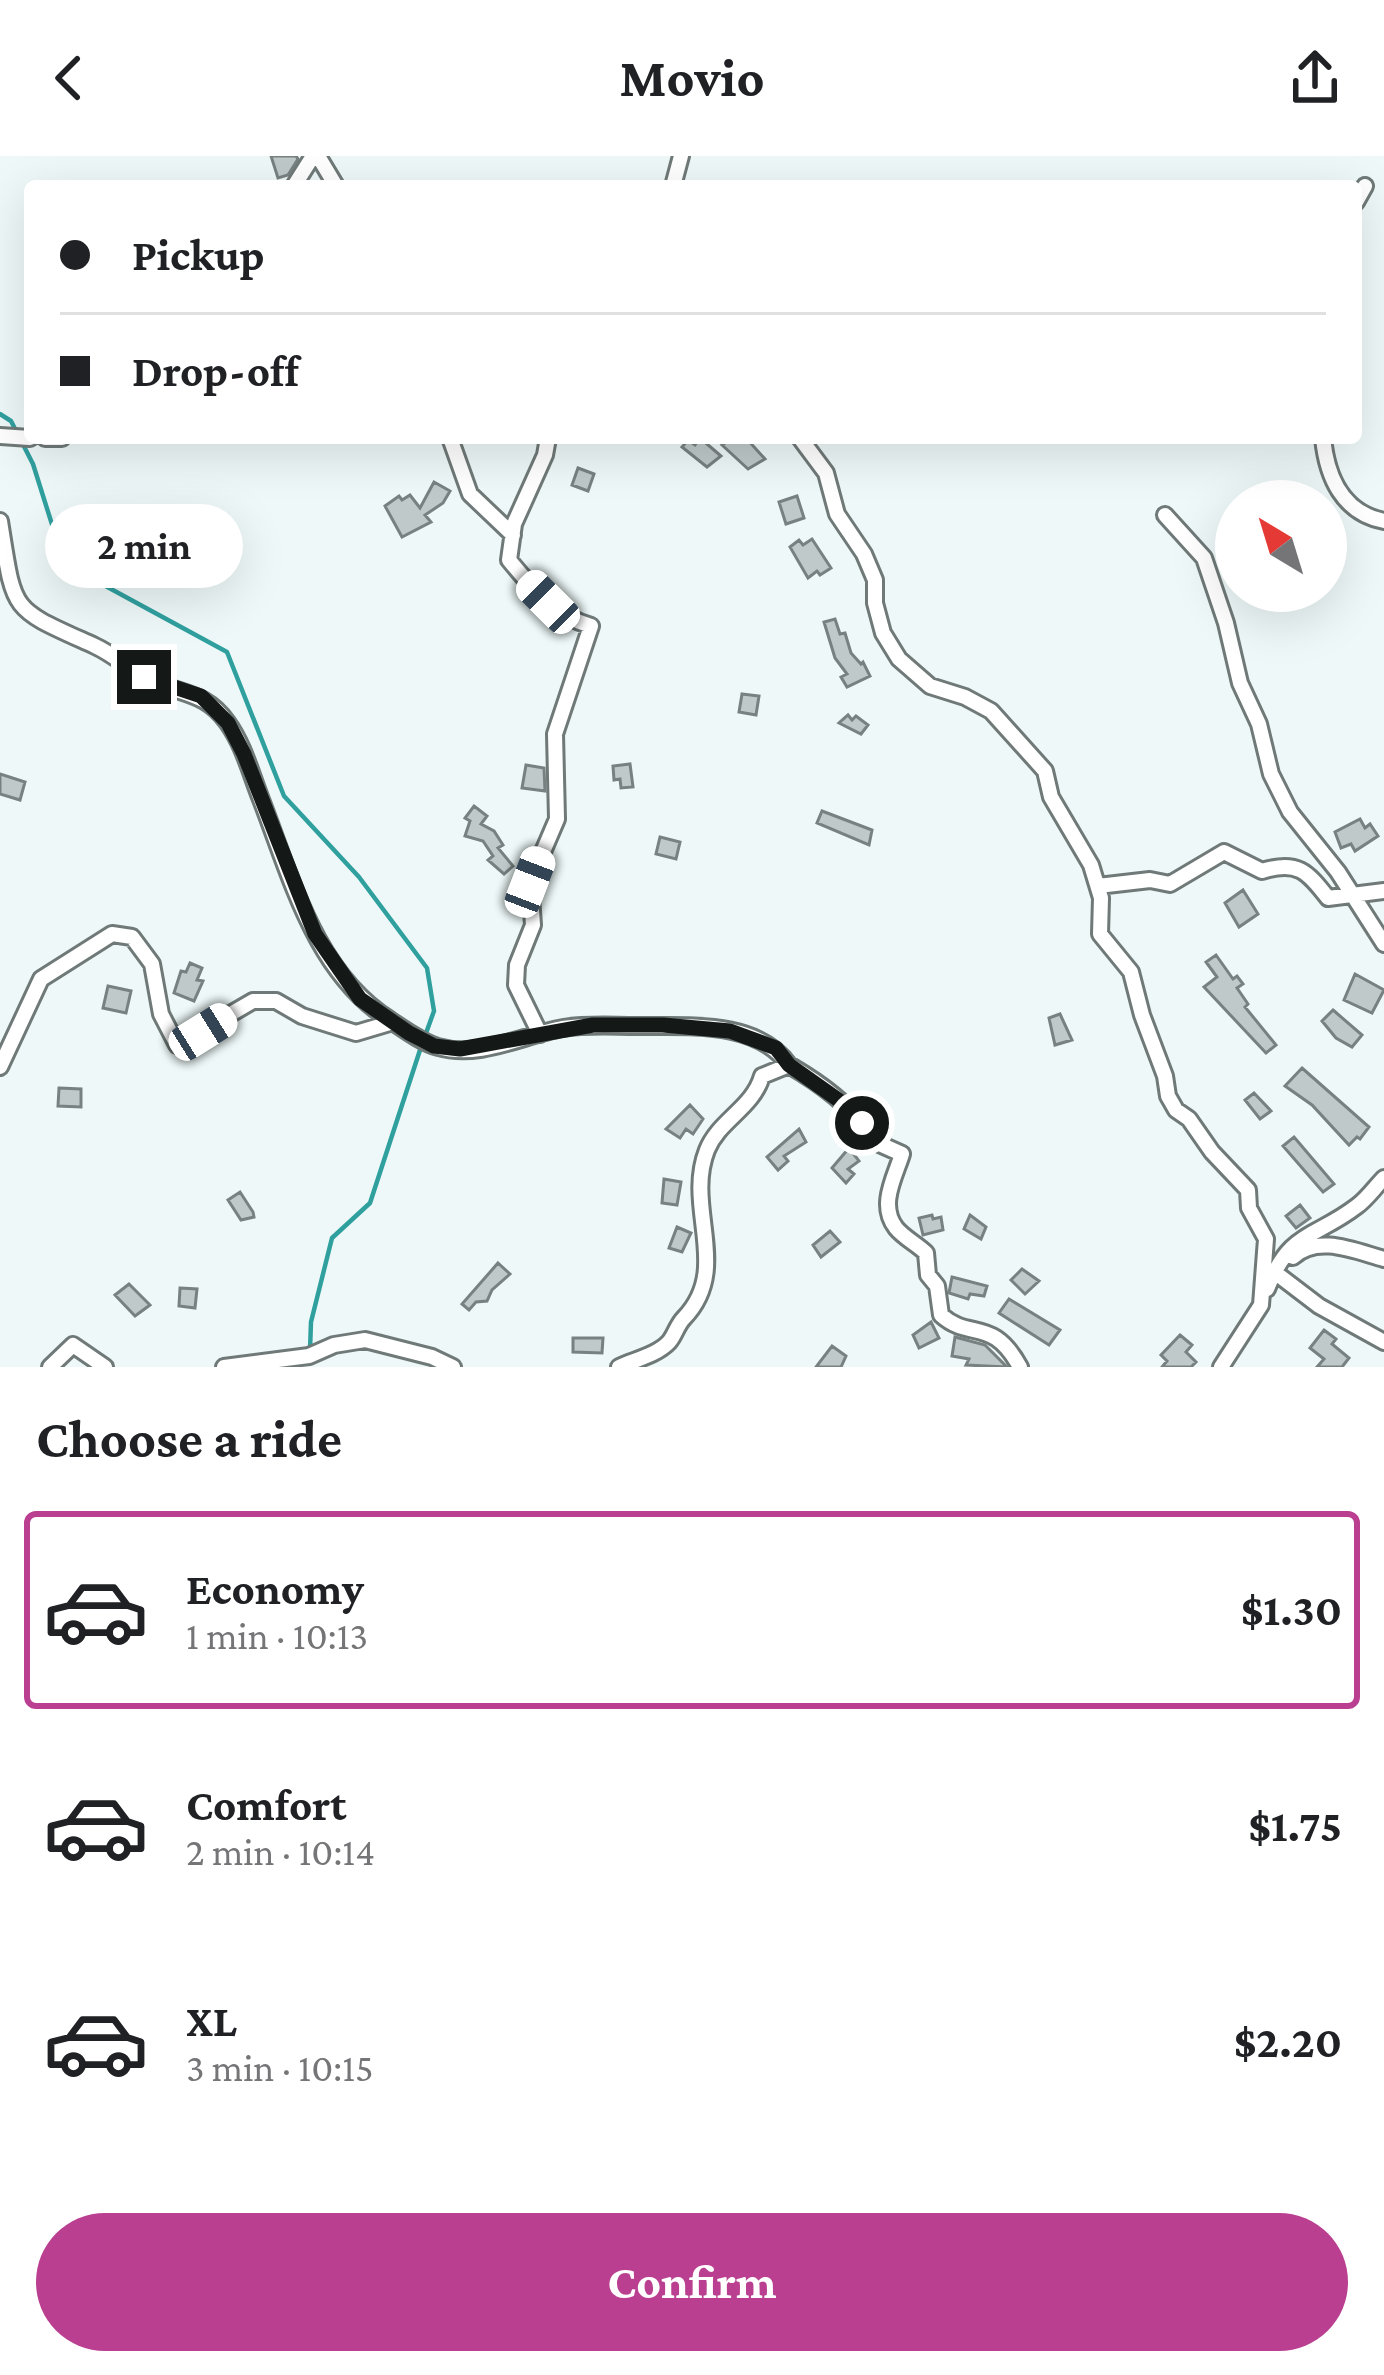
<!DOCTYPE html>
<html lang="en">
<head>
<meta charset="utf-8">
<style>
  :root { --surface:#fff; --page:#f6f6f6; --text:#202124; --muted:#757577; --line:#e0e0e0; --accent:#ba3f90 }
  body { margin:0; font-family:"Crimson Pro",serif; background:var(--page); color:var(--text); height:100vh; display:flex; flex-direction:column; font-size:45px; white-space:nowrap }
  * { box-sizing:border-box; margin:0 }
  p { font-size:39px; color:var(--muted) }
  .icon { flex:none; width:66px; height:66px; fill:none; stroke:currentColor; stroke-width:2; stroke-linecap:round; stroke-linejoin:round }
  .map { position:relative; height:1211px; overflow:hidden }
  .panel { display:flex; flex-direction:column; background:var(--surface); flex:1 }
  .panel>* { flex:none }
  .banner { position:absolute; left:24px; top:24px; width:1338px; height:264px; border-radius:12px; box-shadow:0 12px 48px #0002; display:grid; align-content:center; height:264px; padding:0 36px; background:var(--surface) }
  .needle { width:78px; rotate:322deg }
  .controls { position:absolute; left:1215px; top:324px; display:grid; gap:24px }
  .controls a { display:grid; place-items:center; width:132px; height:132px; border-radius:50%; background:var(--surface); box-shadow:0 12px 48px #0002; font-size:60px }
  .end { position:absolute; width:54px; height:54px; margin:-27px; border:15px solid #141817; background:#fff; box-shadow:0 0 0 6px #fff }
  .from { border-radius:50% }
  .bubble { position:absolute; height:84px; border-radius:42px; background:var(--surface); box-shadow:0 12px 48px #0002; font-size:39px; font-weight:700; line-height:84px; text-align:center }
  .car { position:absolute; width:36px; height:72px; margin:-36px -18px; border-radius:15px; box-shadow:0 0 9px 3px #0007; background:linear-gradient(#fff 24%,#345 0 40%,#fff 0 76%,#345 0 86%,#fff 0) }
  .banner b { display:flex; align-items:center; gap:42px; height:114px; font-size:45px }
  .banner b+b { border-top:3px solid var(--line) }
  .banner i { width:30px; height:30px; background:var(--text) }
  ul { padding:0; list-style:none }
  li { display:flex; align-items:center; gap:36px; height:198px; margin:0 24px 18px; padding:0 12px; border:6px solid transparent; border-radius:12px }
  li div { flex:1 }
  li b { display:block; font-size:45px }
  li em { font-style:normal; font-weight:700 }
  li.current { border-color:var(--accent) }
  li>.icon { width:108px; height:108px; stroke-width:1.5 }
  h2 { padding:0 36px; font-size:54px; line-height:144px }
  .primary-button { display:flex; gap:24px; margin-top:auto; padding:24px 36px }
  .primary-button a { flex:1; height:138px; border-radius:72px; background:var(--accent); color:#fff; font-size:48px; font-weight:700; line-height:138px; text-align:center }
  header { display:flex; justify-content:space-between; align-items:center; height:156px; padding:0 36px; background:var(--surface); font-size:54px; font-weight:700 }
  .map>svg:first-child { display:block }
</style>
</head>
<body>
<header><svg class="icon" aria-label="back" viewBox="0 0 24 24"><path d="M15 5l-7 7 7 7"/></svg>Movio<svg class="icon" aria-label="share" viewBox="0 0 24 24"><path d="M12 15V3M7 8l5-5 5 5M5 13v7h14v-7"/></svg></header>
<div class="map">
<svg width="1384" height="1211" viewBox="0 0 1384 1211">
  <rect width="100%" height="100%" fill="#eef8f8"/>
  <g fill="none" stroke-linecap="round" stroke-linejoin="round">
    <path stroke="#30a09f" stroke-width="4.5" d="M 0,258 L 11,265 L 33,308 L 61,397 L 100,427 L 227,496 L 284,640 L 359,721 L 427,812 L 434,855 L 425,880
      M 310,1194 L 311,1166 L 332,1082 L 370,1047 L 421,891"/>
  </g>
  <path fill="#bfc9c9" stroke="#788181" stroke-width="3" d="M 271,0 L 296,0 L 298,3 L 288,19 L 278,22 Z
    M 700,282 L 721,300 L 707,311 L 682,291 L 688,284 L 695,289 Z
    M 732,282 L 746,282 L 765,303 L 748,313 L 722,289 Z
    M 578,312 L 594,318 L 588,335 L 572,329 Z
    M 434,326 L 450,335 L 443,347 L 425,359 L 431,366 L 402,381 L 385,350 L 399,340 L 402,344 L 410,339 L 420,352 Z
    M 797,340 L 804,362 L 786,368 L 779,346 Z
    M 812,383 L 831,412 L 820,419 L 817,415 L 808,422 L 790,391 L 799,384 L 803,389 Z
    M 835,463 L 840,478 L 845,477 L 851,497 L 861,508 L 863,506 L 870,520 L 847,531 L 841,521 L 847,518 L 835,502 L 824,466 Z
    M 742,538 L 759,540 L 756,559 L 739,556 Z
    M 848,559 L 852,564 L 856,560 L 868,569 L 861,578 L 839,567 Z
    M 630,608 L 633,631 L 621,632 L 620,623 L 614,624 L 613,610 Z
    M 526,609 L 544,612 L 545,635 L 522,632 Z
    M 0,618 L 25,626 L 20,644 L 0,638 Z
    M 474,650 L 487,660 L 481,668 L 494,675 L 503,689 L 498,692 L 513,710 L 504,718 L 488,704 L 493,700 L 483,685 L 465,680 L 470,665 L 465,662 Z
    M 822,655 L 872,674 L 869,689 L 817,667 Z
    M 1360,663 L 1365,672 L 1370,668 L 1378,680 L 1355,695 L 1351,688 L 1341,692 L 1335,676 Z
    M 660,681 L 680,686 L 676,703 L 656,698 Z
    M 1243,734 L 1258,758 L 1239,771 L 1225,747 Z
    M 1216,799 L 1233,823 L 1237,820 L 1243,828 L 1237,832 L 1248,848 L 1245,851 L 1276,889 L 1266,897 L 1204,831 L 1217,821 L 1206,806 Z
    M 190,807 L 202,812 L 197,824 L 203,825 L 194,845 L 174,837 L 181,815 L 186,816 Z
    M 1355,818 L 1384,834 L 1372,857 L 1344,844 Z
    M 108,830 L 131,835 L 126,857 L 103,852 Z
    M 1333,854 L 1362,879 L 1352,891 L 1336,882 L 1322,865 Z
    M 1060,858 L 1072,884 L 1055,889 L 1049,862 Z
    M 1302,912 L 1369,971 L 1360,983 L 1357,981 L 1349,989 L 1312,949 L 1285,930 Z
    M 59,932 L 81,933 L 81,951 L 58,950 Z
    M 1254,937 L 1271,955 L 1260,963 L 1245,944 Z
    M 690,949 L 703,963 L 693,978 L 686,973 L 680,982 L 666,973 Z
    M 799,973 L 806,986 L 784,1000 L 788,1005 L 778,1014 L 767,1001 Z
    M 1294,981 L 1334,1028 L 1323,1036 L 1283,990 Z
    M 849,992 L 859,1005 L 848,1013 L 854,1018 L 846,1027 L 832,1012 Z
    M 664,1023 L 681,1026 L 677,1049 L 662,1047 Z
    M 240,1036 L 253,1056 L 254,1061 L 241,1064 L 228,1044 Z
    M 1300,1049 L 1310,1062 L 1296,1072 L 1286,1060 Z
    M 932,1059 L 933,1063 L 941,1061 L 943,1074 L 923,1079 L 919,1062 Z
    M 970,1059 L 986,1071 L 981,1083 L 964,1073 Z
    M 677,1071 L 691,1077 L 682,1096 L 669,1092 Z
    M 830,1075 L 840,1086 L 821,1101 L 813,1089 Z
    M 498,1107 L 510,1118 L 492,1134 L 487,1145 L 476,1146 L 469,1154 L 462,1148 Z
    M 1022,1113 L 1039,1125 L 1025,1138 L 1011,1124 Z
    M 952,1121 L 987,1130 L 984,1140 L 970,1138 L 968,1143 L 949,1137 Z
    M 129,1128 L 150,1149 L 135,1160 L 115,1139 Z
    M 180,1132 L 197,1133 L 195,1152 L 179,1150 Z
    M 1009,1143 L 1060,1174 L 1049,1189 L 999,1157 Z
    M 931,1166 L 939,1182 L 919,1192 L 913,1179 Z
    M 1324,1174 L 1336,1183 L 1332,1188 L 1349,1202 L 1342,1211 L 1317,1211 L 1324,1203 L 1310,1192 Z
    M 1180,1179 L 1192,1189 L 1186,1196 L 1196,1206 L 1191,1211 L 1162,1211 L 1167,1205 L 1161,1199 Z
    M 955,1181 L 985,1189 L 1007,1211 L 966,1209 L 969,1203 L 952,1200 Z
    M 573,1182 L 603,1182 L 602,1197 L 573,1196 Z
    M 832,1190 L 846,1200 L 841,1211 L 816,1211 Z"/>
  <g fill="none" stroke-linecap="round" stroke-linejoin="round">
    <g stroke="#6f7978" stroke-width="20">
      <path id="minor" d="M 318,0 L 336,30
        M 294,30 L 313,0
        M 673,30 L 681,0
        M 1356,46 L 1365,30
        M 0,280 L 30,282
        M 45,282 L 62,282
        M 450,282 L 470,338 L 513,379
        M 800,282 L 826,317 L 837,358 L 864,398 L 875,424 L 875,447 L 883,477 L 899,503 L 930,530 L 965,541 L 991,555 L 1045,615 L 1051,641 L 1091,709 L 1101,742 L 1100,778 L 1131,816 L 1142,859 L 1165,920 L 1168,940 L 1176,954 L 1189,963 L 1212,996 L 1248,1034 L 1249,1052 L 1266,1083 L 1261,1149 L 1221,1211
        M 1323,282 C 1327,322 1343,357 1384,365
        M 1165,359 L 1204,402 L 1226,467 L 1240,527 L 1259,568 L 1271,618 L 1290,656 L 1338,716 L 1384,788
        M 0,365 C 15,459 9,451 95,490 C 117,500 134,518 157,527 C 186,539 207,538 227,566 C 243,588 250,615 260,641 C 291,720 314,816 390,864 C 405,874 421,886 438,891 C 480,903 523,879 563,872 C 588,868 612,870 636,870 C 686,871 756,863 789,909 L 762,920 C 753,952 719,964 707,994 C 684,1052 732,1112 684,1162 C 677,1169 675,1179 669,1186 C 657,1199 634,1204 619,1211
        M 1098,730 L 1150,724 L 1170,728 L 1224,696 L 1262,715 C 1297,704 1307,715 1328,742 L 1384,735
        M 540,878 L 516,829 L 517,809 L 533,769 L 530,726 L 557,663 L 555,578 L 591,470 C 555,460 532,432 509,404 L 514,368 L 545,299 L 548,282
        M 789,909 C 813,923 861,954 864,981 L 902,998 C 895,1021 878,1049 896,1072 C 904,1082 917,1088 926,1097 L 928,1119 L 937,1130 L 941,1159 C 970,1185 992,1160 1020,1211
        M 0,911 L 41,823 L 112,778 L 132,781 L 152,808 L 161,858 L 177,889 L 253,845 L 276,845 L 302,860 L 356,877 L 393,866
        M 1293,1101 C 1317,1078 1355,1095 1384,1103
        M 1281,1121 L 1319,1150 L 1384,1186
        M 1267,1133 C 1290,1074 1314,1083 1357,1050 C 1367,1043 1375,1031 1384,1022
        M 50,1211 L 73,1189 L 105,1211
        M 224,1211 L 309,1200 L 334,1189 L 365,1184 L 432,1201 L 453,1211"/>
    </g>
    <use href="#minor" stroke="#fff" stroke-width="14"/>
  </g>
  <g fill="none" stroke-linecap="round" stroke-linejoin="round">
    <path stroke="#141817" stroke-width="15" d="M 144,521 L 201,540 L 228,567 L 244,598 L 315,778 L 360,843 L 409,877 L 434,890 L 460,893 L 593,869 L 663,869 L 730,875 L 776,892 L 789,909 L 847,950 L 862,967"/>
  </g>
</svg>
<div class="controls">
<a><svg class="needle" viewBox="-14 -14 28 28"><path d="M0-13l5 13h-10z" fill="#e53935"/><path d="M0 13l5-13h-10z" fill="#757577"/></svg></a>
</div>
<i class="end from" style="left:862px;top:967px"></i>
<i class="end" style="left:144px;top:521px"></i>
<div class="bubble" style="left:45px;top:348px;width:198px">2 min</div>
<i class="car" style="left:548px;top:446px;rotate:315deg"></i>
<i class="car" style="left:530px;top:726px;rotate:21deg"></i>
<i class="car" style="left:203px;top:876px;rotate:58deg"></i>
<div class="banner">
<b><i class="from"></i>Pickup</b>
<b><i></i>Drop-off</b>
</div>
</div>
<section class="panel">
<h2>Choose a ride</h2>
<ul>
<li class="current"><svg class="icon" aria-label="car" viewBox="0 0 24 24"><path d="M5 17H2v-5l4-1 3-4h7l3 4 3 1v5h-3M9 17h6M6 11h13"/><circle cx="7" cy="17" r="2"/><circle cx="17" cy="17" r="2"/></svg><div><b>Economy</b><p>1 min · 10:13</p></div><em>$1.30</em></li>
<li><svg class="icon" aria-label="car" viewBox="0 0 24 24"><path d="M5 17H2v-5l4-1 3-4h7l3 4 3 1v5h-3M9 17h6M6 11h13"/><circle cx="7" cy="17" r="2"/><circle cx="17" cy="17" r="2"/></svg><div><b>Comfort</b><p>2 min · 10:14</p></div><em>$1.75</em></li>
<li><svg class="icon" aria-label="car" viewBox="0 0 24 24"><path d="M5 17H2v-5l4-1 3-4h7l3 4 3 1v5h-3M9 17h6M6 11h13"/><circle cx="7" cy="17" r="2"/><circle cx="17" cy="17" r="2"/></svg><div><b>XL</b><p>3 min · 10:15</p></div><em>$2.20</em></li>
</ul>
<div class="primary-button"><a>Confirm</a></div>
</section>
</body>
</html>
